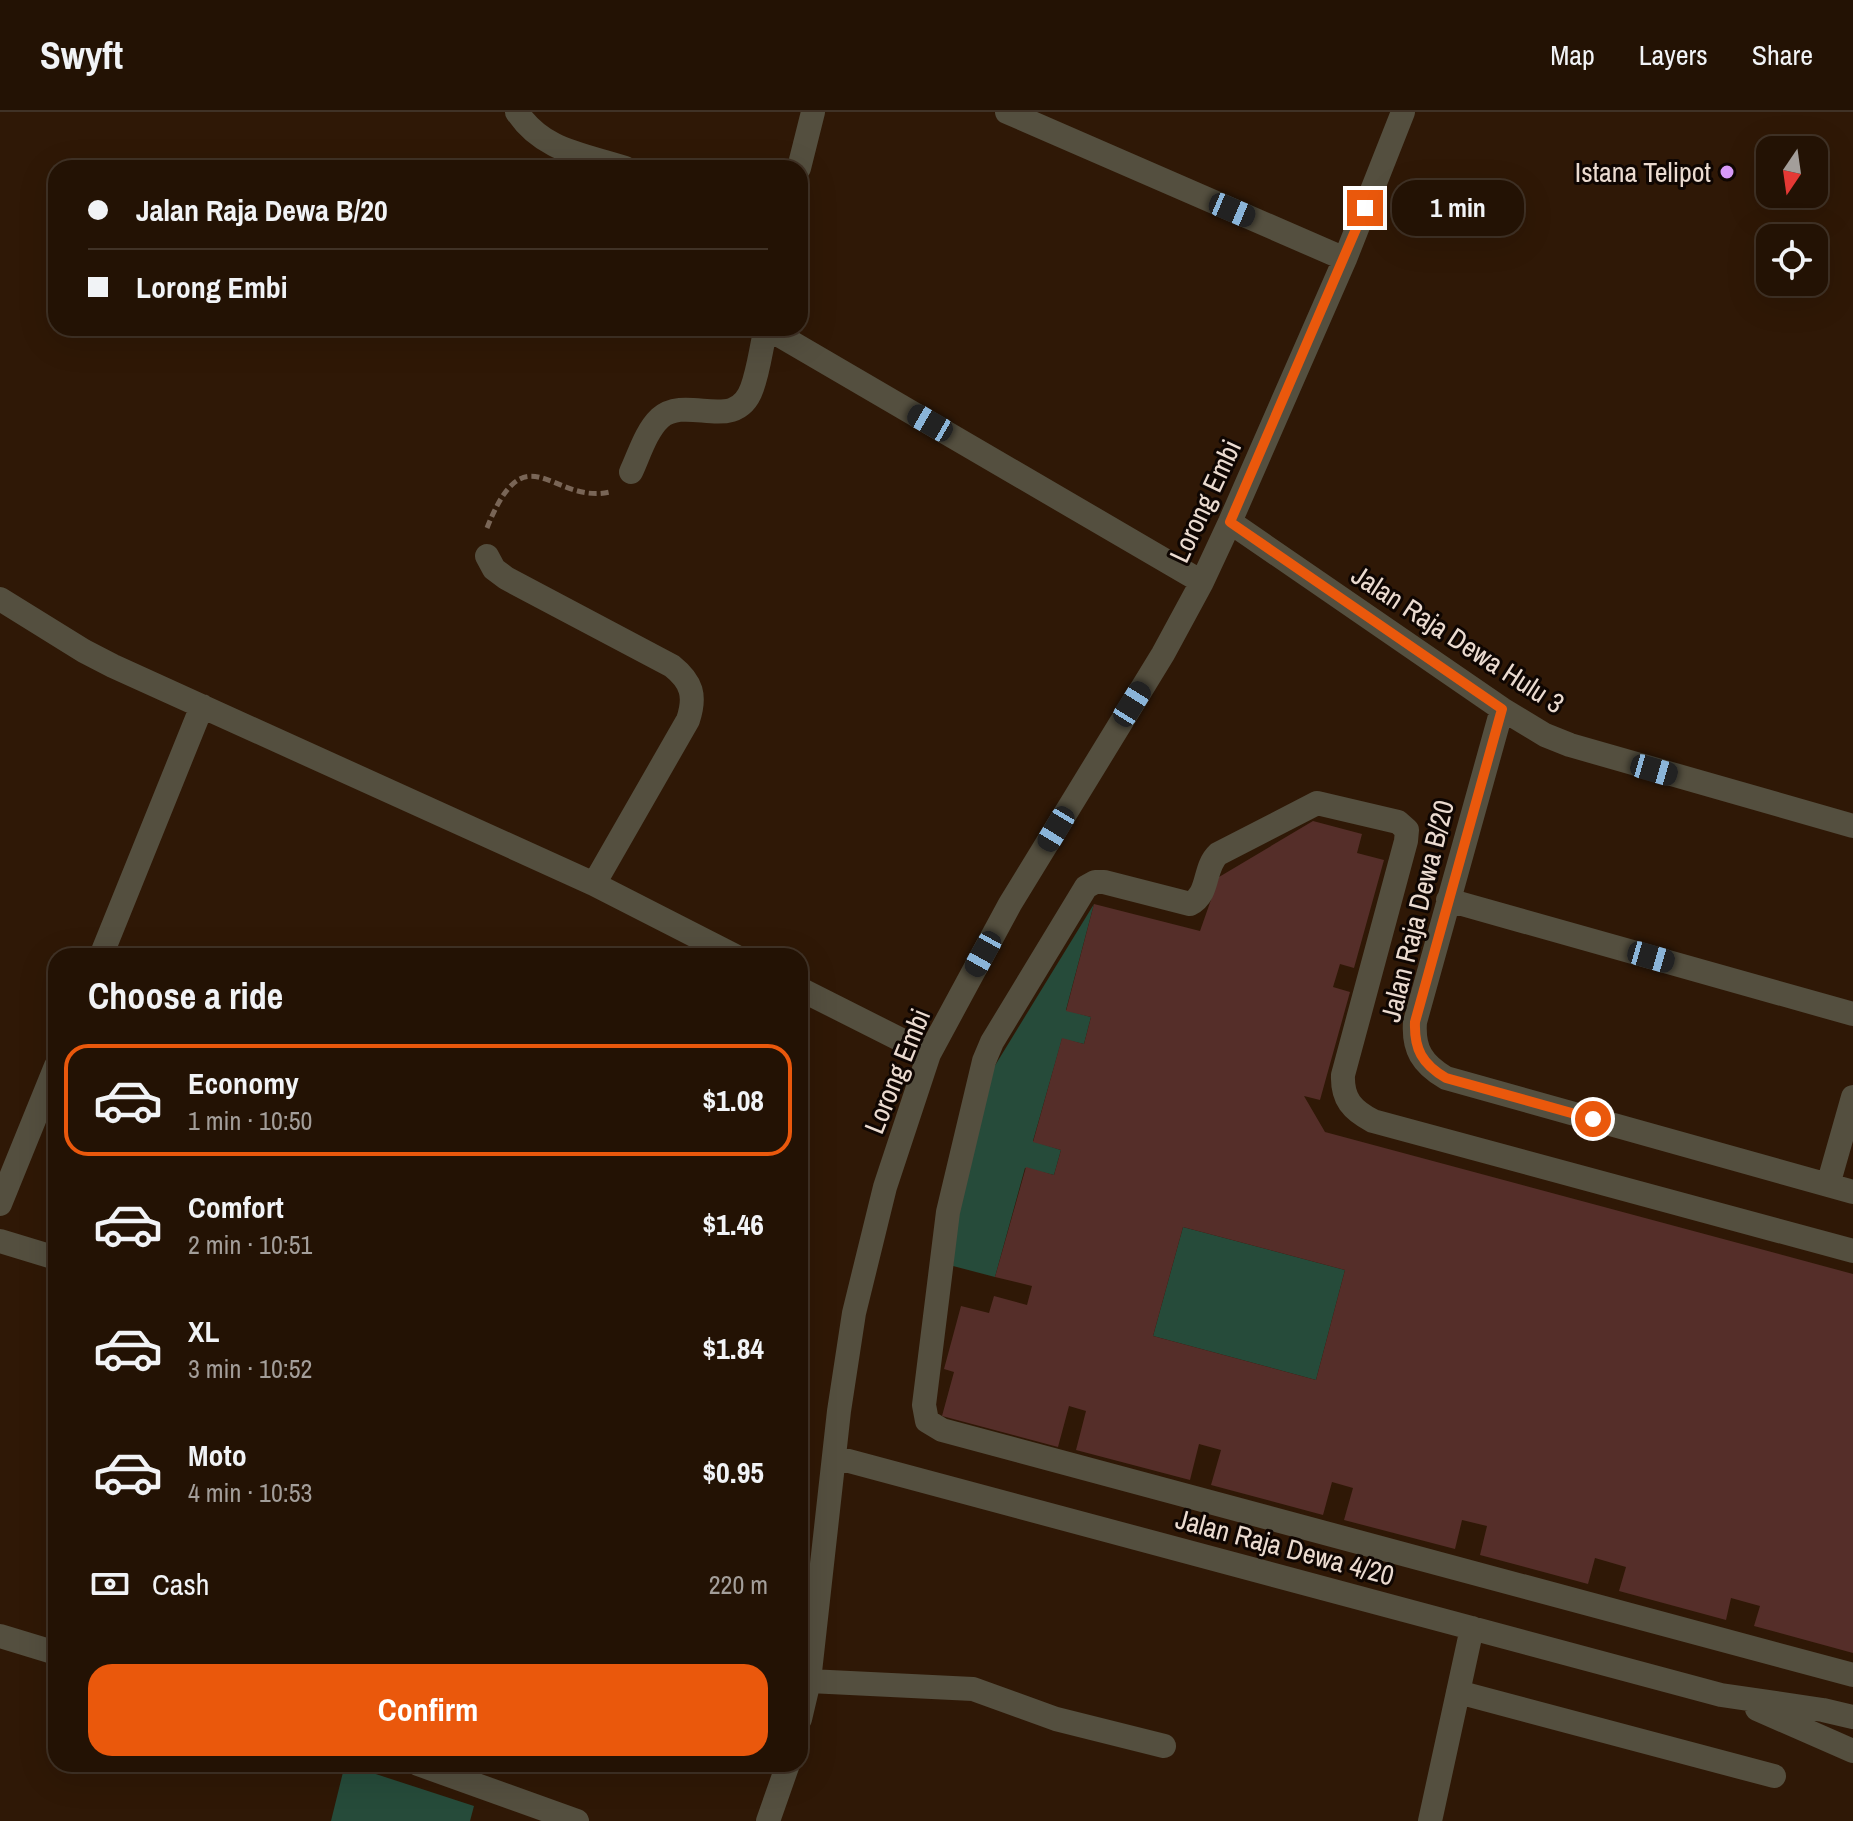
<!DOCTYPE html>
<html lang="en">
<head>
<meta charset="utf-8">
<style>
  :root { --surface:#231204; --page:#2b1b0e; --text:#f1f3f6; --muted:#a39e9a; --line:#403226; --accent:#ea580c }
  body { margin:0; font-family:"Archivo Narrow",sans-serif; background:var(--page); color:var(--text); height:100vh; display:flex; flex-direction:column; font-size:30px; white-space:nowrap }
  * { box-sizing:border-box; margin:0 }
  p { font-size:26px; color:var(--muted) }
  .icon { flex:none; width:44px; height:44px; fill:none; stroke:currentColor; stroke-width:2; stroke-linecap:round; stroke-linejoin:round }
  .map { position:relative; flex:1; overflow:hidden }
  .drawer { position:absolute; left:48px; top:836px; width:760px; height:824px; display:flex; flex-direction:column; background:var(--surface); border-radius:24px; box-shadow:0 8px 32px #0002,0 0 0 2px var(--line) }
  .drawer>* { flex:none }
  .hud { position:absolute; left:48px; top:48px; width:760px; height:176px; border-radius:24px; box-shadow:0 8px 32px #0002,0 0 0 2px var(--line); display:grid; align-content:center; height:176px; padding:0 40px; background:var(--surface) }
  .needle { width:52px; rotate:193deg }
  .buttons { position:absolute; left:1756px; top:24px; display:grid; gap:16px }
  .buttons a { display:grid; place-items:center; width:72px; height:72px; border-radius:16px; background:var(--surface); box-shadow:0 8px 32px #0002,0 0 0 2px var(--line); font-size:40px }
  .end { position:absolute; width:36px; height:36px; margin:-18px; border:10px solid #ea580c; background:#fff; box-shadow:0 0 0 4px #fff }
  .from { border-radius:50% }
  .bubble { position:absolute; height:56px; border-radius:24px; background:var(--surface); box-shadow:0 8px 32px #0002,0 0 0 2px var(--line); font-size:26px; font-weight:800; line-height:56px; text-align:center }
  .car { position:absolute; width:24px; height:48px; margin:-24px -12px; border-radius:10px; box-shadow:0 0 6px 2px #0007; background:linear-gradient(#222 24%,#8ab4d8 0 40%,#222 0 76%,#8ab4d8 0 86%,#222 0) }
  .hud b { display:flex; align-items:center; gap:28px; height:76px; font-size:30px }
  .hud b+b { border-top:2px solid var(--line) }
  .hud i { width:20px; height:20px; background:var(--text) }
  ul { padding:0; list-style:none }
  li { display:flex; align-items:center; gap:24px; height:112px; margin:0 16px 12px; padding:0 24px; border:4px solid transparent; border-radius:24px }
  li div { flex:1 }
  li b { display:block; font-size:30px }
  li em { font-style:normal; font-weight:800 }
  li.active { border-color:var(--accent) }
  li>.icon { width:72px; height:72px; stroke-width:1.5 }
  h2 { padding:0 40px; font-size:36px; line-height:96px }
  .pay { display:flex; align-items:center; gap:20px; height:88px; padding:0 40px; font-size:30px }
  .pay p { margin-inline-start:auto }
  .primary-button { display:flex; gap:16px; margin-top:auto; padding:16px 40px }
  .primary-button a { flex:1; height:92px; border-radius:24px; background:var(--accent); color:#fff; font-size:32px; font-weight:800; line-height:92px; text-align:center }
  header { display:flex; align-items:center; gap:48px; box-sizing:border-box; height:112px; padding:0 40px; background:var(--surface); border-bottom:2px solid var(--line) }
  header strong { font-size:38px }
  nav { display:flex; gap:44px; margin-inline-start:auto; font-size:28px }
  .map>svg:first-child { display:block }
</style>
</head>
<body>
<header>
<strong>Swyft</strong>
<nav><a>Map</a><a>Layers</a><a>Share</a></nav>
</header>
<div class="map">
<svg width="1853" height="1709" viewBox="0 0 1853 1709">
  <rect width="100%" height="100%" fill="#2f1806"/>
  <path fill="#264b3a" d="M 1094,792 L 1066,898 L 1091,905 L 1084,932 L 1062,927 L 1033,1029 L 1061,1038 L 1054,1063 L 1025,1056 L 995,1165 L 953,1154 L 957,1106 L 991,960 Z
    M 1183,1115 L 1345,1158 L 1316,1268 L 1153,1224 Z
    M 345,1652 L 474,1694 L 470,1709 L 331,1709 Z"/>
  <path fill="#552e29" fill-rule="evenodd" d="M 1313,709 L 1362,722 L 1357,741 L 1384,748 L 1354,856 L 1340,852 L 1333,875 L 1350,880 L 1320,988 L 1304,984 L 1325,1020 L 1853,1162 L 1853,1541 L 1754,1514 L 1760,1494 L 1731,1486 L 1726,1508 L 1619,1479 L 1626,1455 L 1595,1446 L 1588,1472 L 1480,1443 L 1487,1414 L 1462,1408 L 1455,1437 L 1344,1408 L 1353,1376 L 1332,1370 L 1323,1403 L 1211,1373 L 1221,1338 L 1199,1332 L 1190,1368 L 1076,1338 L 1086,1299 L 1069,1294 L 1058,1335 L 942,1304 L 954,1260 L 944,1257 L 961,1194 L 989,1201 L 994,1184 L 1027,1193 L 1032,1174 L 995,1165 L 1026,1055 L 1054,1063 L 1061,1038 L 1033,1030 L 1062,926 L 1084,932 L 1091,905 L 1066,899 L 1094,792 L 1200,819 L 1219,765 ZM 1183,1115 L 1345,1158 L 1316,1268 L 1153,1224 Z"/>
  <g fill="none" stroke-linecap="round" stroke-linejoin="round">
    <path stroke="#796556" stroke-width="5" stroke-dasharray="8 4" stroke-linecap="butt" d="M 487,416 C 526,317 552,393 610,380"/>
    <path stroke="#544f3f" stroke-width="24" d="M 517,0 C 543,39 582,42 625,56
      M 1007,0 L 1345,147
      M 799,56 L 813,0
      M 767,216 L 1202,470
      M 631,360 C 639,343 646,319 660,306 C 687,282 736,322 752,276 C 759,257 761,236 766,216
      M 1230,410 L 1502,597 L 1545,623 L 1570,633 L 1853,714
      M 487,444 L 494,457 L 506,466 L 672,554 C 692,570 696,584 688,608 L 594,772
      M 0,487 L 84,539 L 113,554 L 594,772 L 735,844
      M 1502,597 L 1415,910 C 1413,937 1422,952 1446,966 L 1853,1080
      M 1448,788 L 1853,902
      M 101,844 L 202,594
      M 800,877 L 929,942
      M 1828,1073 L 1853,985
      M 0,1092 L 56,954
      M 0,1129 L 56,1146
      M 1853,1139 L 1373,1009 C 1352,998 1342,987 1343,963 L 1406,729 L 1407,718 L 1398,710 L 1317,691 L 1218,742 C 1203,756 1210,782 1190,792 L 1104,770 L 1095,770 L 1086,775 L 992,930 L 984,949 L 948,1100 L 924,1293 L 927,1309 L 942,1318 L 1853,1563
      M 834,1345 L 1721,1583 L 1823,1598 L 1853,1605
      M 0,1524 L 56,1541
      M 809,1569 L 973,1577 L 1056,1607 L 1164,1634
      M 1458,1580 L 1774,1664
      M 1757,1597 L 1853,1639
      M 800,1607 L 809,1569 L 839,1299 L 854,1201 L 885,1075 L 929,942 L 1010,792 L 1163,542 L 1202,470 L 1230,410 L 1345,147 L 1403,0
      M 418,1652 L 577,1709
      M 768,1709 L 788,1652
      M 1430,1709 L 1472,1516"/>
  </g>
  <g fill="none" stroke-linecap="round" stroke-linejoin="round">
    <path stroke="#ea580c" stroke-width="10" d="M 1365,96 L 1230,410 L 1502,597 L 1415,910 C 1414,937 1422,952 1446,966 L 1593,1007"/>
  </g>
  <circle fill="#d89af8" stroke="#0f0602" stroke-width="3" cx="1727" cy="60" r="8"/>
  <g text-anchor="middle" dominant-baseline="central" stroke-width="6" stroke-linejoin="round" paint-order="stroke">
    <g font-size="28" fill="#ebdbd0" stroke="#0f0602" text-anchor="end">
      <text x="1711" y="60">Istana Telipot</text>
    </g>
    <g font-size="28" fill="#ebdbd0" stroke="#0f0602">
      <text transform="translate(1205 389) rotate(-65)">Lorong Embi</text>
      <text transform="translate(1458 527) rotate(33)">Jalan Raja Dewa Hulu 3</text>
      <text transform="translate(1417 799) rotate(-76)">Jalan Raja Dewa B/20</text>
      <text transform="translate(897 959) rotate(-68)">Lorong Embi</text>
      <text transform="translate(1285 1435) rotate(15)">Jalan Raja Dewa 4/20</text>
    </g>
  </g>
</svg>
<div class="buttons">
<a><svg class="needle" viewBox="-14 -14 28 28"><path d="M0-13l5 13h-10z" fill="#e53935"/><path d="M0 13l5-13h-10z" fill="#a39e9a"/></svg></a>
<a><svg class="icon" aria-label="locate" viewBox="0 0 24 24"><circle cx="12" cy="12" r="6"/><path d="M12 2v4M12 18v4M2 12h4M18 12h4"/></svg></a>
</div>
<i class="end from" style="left:1593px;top:1007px"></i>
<i class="end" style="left:1365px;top:96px"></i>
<div class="bubble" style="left:1392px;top:68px;width:132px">1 min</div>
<i class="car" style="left:1232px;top:98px;rotate:113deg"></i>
<i class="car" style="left:930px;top:311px;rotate:300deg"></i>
<i class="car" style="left:1132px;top:592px;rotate:32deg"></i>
<i class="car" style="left:1654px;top:658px;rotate:106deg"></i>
<i class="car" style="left:1056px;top:717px;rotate:211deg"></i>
<i class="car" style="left:983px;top:842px;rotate:209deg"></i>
<i class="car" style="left:1651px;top:845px;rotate:106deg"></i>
<div class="hud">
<b><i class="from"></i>Jalan Raja Dewa B/20</b>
<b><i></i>Lorong Embi</b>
</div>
<section class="drawer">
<h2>Choose a ride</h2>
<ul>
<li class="active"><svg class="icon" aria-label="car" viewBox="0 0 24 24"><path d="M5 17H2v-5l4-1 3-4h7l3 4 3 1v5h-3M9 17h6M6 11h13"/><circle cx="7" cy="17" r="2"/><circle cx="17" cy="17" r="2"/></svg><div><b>Economy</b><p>1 min · 10:50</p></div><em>$1.08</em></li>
<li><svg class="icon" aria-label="car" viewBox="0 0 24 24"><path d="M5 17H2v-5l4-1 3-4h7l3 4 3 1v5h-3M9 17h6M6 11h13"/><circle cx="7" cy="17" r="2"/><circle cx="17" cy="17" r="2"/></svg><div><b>Comfort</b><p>2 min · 10:51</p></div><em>$1.46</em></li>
<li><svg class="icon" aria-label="car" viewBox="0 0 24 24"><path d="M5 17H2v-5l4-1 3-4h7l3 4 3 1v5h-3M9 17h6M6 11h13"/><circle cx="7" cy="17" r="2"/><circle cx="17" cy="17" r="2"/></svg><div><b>XL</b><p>3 min · 10:52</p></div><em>$1.84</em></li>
<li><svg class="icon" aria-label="car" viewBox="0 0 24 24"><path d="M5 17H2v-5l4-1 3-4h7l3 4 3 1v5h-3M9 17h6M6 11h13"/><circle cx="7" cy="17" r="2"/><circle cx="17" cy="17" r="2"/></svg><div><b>Moto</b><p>4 min · 10:53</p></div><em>$0.95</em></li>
</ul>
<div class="pay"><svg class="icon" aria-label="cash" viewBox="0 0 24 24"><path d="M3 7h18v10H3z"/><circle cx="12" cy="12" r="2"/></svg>Cash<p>220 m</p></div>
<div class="primary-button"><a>Confirm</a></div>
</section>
</div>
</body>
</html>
